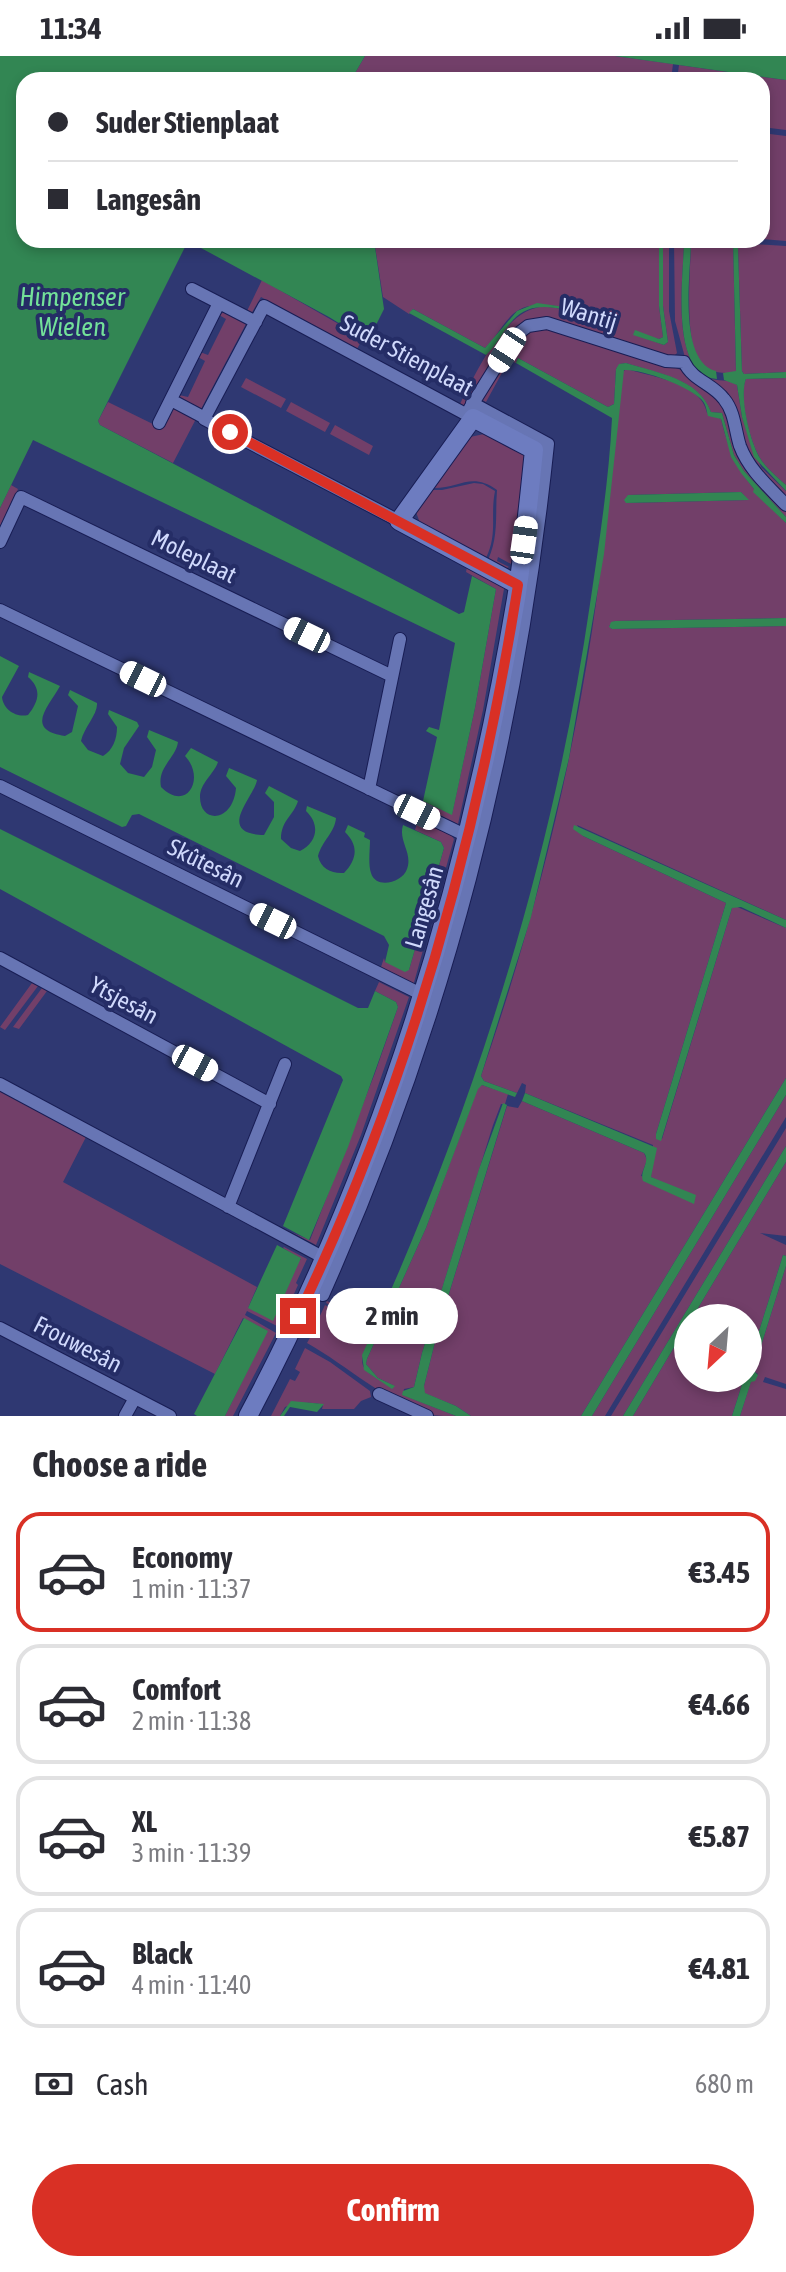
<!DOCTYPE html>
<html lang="en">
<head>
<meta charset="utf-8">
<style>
  :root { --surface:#fff; --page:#f2f2f3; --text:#2b2b33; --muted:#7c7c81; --line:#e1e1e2; --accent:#d93025 }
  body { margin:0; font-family:"Asap Condensed",sans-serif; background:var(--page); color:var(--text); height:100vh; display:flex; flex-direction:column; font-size:30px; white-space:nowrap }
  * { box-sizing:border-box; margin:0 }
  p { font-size:26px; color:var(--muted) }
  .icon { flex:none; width:44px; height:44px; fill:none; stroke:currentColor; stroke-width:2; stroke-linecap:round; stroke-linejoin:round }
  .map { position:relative; height:1360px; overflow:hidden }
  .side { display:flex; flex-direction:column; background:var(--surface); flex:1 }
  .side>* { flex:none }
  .top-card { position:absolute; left:16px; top:16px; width:754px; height:176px; border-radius:24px; box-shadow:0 4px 12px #0003; display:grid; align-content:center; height:176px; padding:0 32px; background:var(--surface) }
  .needle { width:52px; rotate:206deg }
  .controls { position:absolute; left:674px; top:1248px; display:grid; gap:16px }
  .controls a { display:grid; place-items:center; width:88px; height:88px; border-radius:50%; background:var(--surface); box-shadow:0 4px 12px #0003; font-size:40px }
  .end { position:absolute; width:36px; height:36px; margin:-18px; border:10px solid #d93025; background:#fff; box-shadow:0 0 0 4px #fff }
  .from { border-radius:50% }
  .bubble { position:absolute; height:56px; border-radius:28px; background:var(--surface); box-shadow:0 4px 12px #0003; font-size:26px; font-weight:700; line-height:56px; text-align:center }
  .car { position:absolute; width:24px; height:48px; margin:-24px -12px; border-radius:10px; box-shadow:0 0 6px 2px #0007; background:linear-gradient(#fff 24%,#345 0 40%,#fff 0 76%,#345 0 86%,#fff 0) }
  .top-card b { display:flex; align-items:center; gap:28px; height:76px; font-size:30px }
  .top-card b+b { border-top:2px solid var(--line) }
  .top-card i { width:20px; height:20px; background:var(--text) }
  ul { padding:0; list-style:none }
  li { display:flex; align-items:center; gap:24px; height:120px; margin:0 16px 12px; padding:0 16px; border:4px solid var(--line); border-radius:24px }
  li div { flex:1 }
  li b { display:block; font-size:30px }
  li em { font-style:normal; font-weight:700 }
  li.active { border-color:var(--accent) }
  li>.icon { width:72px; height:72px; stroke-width:1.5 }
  h2 { padding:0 32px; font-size:36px; line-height:96px }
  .pay { display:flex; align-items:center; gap:20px; height:88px; padding:0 32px; font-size:30px }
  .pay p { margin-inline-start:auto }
  .cta { display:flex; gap:16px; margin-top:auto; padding:16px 32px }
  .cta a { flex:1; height:92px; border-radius:48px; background:var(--accent); color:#fff; font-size:32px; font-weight:700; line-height:92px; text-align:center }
  .status { display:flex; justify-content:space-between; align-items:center; height:56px; padding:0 40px; background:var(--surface); direction:ltr }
  .status svg { height:22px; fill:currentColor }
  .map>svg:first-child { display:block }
</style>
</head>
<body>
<div class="status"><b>11:34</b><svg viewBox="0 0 49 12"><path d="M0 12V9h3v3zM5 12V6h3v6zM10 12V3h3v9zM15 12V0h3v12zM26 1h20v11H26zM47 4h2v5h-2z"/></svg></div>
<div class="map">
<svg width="786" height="1360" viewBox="0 0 786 1360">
  <rect width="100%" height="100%" fill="#2f3872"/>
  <path fill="#723f69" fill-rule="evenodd" d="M 365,0 L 615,0 L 673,8 L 671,24 L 351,24 Z
    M 679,9 L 786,24 L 786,74 L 762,71 L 762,24 L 677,24 Z
    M 762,77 L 786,80 L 786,185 L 762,183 Z
    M 374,184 L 659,184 L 659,250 L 663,281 L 659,283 L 633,278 L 664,289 L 668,286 L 663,250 L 663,184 L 669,184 L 669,255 L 677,297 L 673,301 L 527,268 L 465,350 L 460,348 C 476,317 507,247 548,251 C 570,253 594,263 615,268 C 588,259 538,236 513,258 C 502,268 496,282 485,292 L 413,253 L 409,258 L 383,241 Z
    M 674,184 L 684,184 C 684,218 670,303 708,322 C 718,326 728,322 737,329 L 742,361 L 761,411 L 786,435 L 786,445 L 750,405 L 734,356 L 686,305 L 675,265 Z
    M 691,184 L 733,184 L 736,316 L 733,317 C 725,317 711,317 703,310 C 682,291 691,211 691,184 Z
    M 745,184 L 752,184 L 753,188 L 786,190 L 786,316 L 744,318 L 742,315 L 738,192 Z
    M 262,224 L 363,282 L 357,293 L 261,241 L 251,258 L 247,255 Z
    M 224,256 L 247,266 L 200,355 L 182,345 L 179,339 L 188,341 L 205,305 L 198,301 L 200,296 L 208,299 L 226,263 L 219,259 Z
    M 538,270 L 666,308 L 681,314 L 719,341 L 734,379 L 786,452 L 786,461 L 744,415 L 734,399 L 722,357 L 711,356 C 698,322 658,318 626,307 L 620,308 L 616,313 L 614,348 L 608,351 L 518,302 L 516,307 L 509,304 L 486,346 L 479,342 L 518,281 Z
    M 627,313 C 652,321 702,327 707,357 L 721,363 C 733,414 751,431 786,467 L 786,562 L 615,565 L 609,570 L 612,573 L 786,570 L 786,864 L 577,769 L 583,780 L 726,847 L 656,1078 L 662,1083 L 732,852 L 735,850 L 786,872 L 786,1022 L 581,1360 L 471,1360 L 456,1350 L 424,1337 L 424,1330 L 439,1270 L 507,1050 L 518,1052 L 522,1045 L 644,1097 L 647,1104 L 641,1120 L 657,1124 L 651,1121 L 653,1089 L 525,1037 L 526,1029 L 522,1027 L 517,1037 L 484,1025 L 481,1020 C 531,876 569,726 592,575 C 605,489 613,403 622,316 ZM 741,436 L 748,444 L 627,447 L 628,439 Z
    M 246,322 L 286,343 L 281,352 L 241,331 Z
    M 786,322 L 786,429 C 777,421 766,412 760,402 C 750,386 738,339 746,323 Z
    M 108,346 L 161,372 L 174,352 L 197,361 L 173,407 L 100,369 L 98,365 Z
    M 291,346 L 330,367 L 325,376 L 286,355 Z
    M 335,369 L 373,390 L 369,399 L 330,378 Z
    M 484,378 L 525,397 L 513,509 L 498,501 L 497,505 L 509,511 L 505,513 L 488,504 C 499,480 495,458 497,434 C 471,415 459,433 432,432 L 470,381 Z
    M 474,427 L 483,428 L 495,435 C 490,460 498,477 486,502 L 420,467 L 416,456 L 432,434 L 442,434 Z
    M 11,429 L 18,433 L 0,470 L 0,452 Z
    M 467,511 L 494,527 L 505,527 L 483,654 L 458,768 L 422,750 L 423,745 L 452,758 L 475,652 L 496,533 L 466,516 Z
    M 418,764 L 441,775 L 447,774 L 454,783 L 413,930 L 380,914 L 384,902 L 385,906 L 409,914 L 444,792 L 441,786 L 415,774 Z
    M 379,926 L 409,941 L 361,1079 L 316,1189 L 291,1176 L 310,1184 L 375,1017 L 398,951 L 396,946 L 375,935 Z
    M 32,927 L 38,930 L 5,974 L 0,971 Z
    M 42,932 L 47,935 L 19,973 L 13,971 Z
    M 482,1029 L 508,1038 L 505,1048 L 501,1048 L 493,1069 L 422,1297 L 414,1331 L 404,1333 L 403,1339 L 456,1360 C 448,1360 439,1360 431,1359 C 385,1346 348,1310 307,1287 L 311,1280 L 315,1281 L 317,1277 L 313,1275 L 325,1249 L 335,1255 L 337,1252 L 326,1247 L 327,1245 L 377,1268 C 359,1307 350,1312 395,1330 L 378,1322 L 366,1308 L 367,1303 L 426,1172 L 478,1031 Z
    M 0,1035 L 86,1081 L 63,1126 L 257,1231 L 248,1252 L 301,1203 L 283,1192 L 284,1191 L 307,1203 L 296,1227 L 298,1229 L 279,1271 L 247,1255 L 245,1259 L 276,1277 L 233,1360 L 225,1360 L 267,1275 L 243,1262 L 215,1318 L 0,1208 Z
    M 786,1039 L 786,1061 L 605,1360 L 592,1360 Z
    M 786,1072 L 786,1090 L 623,1360 L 611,1360 Z
    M 786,1106 L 786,1180 L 760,1177 L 786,1189 L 786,1200 L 783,1199 L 748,1310 L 748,1262 L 692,1262 Z
    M 786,1210 L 786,1328 L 765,1321 L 763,1326 L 786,1333 L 786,1360 L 740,1360 L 751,1325 L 758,1318 L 755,1316 L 756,1306 Z
    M 688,1268 L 688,1322 L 744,1322 L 732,1360 L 633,1360 Z
    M 305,1292 L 330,1306 L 370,1335 L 371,1341 L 361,1345 L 354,1353 L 322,1353 L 323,1349 C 311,1345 297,1347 285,1351 L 280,1360 L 271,1360 L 290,1323 L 295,1325 L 300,1316 L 295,1313 Z"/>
  <path fill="#328653" d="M 0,0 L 365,0 L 351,24 L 24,24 L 24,184 L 374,184 L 384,253 L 368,285 L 329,261 L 188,185 L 98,365 L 100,369 L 459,558 L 464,556 L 472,520 L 496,533 L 475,652 L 452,759 L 423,745 L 437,681 L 426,675 L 429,671 L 439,674 L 455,587 L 33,384 L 0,452 Z
    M 615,0 L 786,0 L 786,24 Z
    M 659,184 L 663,184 L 663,250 L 668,286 L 664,289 L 633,279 L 635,274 L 659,283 L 663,281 L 659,250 Z
    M 684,184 L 691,184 C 691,215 677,305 716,315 L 717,323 C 668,320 684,216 684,184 Z
    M 733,184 L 745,184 L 738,192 L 742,315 L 744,318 L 786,316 L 786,322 L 746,323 C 739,340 750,386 760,402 C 766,412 777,421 786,429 L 786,435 L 754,401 L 742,361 L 737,329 L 724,324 L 723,317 L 736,315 Z
    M 537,247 L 565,251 L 616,268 L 614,272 C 585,262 539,235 513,264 C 503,275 497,289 486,299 L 409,257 L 413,253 L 485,292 L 517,255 Z
    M 518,302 L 608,351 L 614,348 L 616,313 L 619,308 L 626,307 C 657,317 699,322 711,356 L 722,357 L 734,399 L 744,415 L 786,461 L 786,467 L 753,436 L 754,433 L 741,417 L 731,401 L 721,363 L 708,360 C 706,353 706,348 701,343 C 688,330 642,313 624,314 L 604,498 L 569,702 L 531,861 L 481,1020 L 484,1025 L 517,1037 L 515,1041 L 482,1029 L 478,1033 L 426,1172 L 367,1303 L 366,1308 L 378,1322 L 395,1330 L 392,1333 L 364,1314 L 362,1299 C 472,1060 552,809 590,548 C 599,487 609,424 612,362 L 516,307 Z
    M 741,436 L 749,444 L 626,447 L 624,444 L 628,439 Z
    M 786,562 L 786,570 L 612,573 L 609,571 L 611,566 L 615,565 Z
    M 0,600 L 19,610 L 2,641 C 3,653 16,662 28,659 C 39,645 42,633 28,621 L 29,616 L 60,630 C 50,649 23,674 65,680 L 72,676 L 78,650 L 68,639 L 70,634 L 97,647 C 98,658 84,671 81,685 L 88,694 L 103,700 C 113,694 117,683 117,671 L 108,658 L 109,654 L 137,666 L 139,670 L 124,692 L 120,708 L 128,717 L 144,721 L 152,711 L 156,694 L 147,681 L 149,674 L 178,686 C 176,702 157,711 161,731 C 187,757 206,722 185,700 L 191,692 L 218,706 C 214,718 200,727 200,741 C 200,768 233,767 236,732 L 226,720 L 229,712 L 257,724 C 255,740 214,778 264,779 L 274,761 L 274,746 L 265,737 L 269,730 L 298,745 C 294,759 281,764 281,783 L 291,792 L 300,795 C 318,786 320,768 306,755 L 307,750 L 336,762 C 335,776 322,785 318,800 C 321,813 332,818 344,817 C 357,803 359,790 345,776 L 348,769 L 365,777 L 364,781 L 370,784 C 370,794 368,808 371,817 C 376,834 403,826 407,813 C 413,797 398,785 403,769 L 441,786 L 444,792 L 409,914 L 405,916 L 385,906 L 389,889 L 384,880 L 139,758 L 132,759 L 126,770 L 122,771 L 0,711 Z
    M 574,769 L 786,864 L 786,872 L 741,851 L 732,852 L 661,1085 L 656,1083 L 656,1078 L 726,847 L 583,780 L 573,773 Z
    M 0,773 L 358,952 L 368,952 L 375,935 L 396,946 L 398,951 L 348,1091 L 309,1184 L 283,1170 L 343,1024 L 341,1020 L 0,833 Z
    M 786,1022 L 786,1039 L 592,1360 L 581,1360 Z
    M 525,1037 L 657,1092 L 651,1121 L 696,1139 L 694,1148 L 643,1125 C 639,1115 651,1106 644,1097 L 522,1045 Z
    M 503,1047 L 507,1049 L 439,1270 L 424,1330 L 425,1337 L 456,1350 L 471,1360 L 456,1360 L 402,1339 L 403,1335 L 414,1331 L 422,1297 L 479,1113 Z
    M 786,1090 L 786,1106 L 692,1262 L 688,1262 L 688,1268 L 633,1360 L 623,1360 Z
    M 277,1189 L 301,1202 L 273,1265 L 248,1252 Z
    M 783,1199 L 786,1200 L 786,1210 L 756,1306 L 755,1316 L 758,1319 L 755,1325 L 751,1326 L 740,1360 L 732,1360 L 744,1322 L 748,1322 L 748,1310 Z
    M 244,1262 L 268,1275 L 225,1360 L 197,1360 L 194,1358 Z
    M 291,1345 L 324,1348 L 317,1356 L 290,1351 L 284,1360 L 280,1360 Z"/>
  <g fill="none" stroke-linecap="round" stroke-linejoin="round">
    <g stroke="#181d54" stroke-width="14">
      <path id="street" d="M 192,233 L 256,266
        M 171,344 L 205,362
        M 470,352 L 515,280 L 528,270 L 547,267 L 666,305 L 684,306 C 693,325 712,327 724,343 C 735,356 735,375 740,390 C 749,414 769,431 786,449
        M 159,367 L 219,247
        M 399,465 L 204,363 L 264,250 L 473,362
        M 0,486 L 21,441 L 392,620
        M 0,554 L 471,782
        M 0,730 L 429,942
        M 369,733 L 400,583
        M 0,902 L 270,1048
        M 0,1028 L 328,1204
        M 228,1151 L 285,1008
        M 323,1239 C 446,964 517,687 548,388 L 472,347
        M 0,1272 L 170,1360
        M 379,1338 L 427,1360
        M 125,1360 L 135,1342"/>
    </g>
    <g stroke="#181d54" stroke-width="20">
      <path id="secondary" d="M 248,1360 C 384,1104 468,827 516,543 C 524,493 529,444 534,394 L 473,362 L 399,465 L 518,529"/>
    </g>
    <use href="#street" stroke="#6775b4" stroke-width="12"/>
    <use href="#secondary" stroke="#6d7cc0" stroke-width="18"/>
  </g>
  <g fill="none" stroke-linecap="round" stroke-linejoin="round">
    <path stroke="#d93025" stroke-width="10" d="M 230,376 L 518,529 C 478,781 409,1029 298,1260"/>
  </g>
  <g text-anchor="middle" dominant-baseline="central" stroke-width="8" stroke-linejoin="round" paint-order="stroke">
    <g font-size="24" fill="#d0d9fc" stroke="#252d66">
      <text transform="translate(589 258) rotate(17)">Wantij</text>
      <text transform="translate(407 299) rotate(28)">Suder Stienplaat</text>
      <text transform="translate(194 500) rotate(26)">Moleplaat</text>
      <text transform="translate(206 807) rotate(26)">Skûtesân</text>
      <text transform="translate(424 851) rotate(-74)">Langesân</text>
      <text transform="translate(124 944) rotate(28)">Ytsjesân</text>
      <text transform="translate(78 1288) rotate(27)">Frouwesân</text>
    </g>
    <g font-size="26" font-style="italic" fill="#73e199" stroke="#252d66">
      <text x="72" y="241">Himpenser<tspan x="72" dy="30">Wielen</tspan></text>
    </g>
  </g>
</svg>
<div class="controls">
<a><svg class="needle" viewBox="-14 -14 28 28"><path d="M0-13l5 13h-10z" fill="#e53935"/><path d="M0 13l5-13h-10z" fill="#7c7c81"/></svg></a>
</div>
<i class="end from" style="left:230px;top:376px"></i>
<i class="end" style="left:298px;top:1260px"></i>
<div class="bubble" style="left:326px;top:1232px;width:132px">2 min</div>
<i class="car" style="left:507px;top:294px;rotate:213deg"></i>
<i class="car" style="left:524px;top:484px;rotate:8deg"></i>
<i class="car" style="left:307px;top:579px;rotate:296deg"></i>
<i class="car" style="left:143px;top:623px;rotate:296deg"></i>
<i class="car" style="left:417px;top:756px;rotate:116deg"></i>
<i class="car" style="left:273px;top:865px;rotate:296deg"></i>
<i class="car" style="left:195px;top:1007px;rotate:118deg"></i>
<div class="top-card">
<b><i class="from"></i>Suder Stienplaat</b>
<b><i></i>Langesân</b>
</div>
</div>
<section class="side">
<h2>Choose a ride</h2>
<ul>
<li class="active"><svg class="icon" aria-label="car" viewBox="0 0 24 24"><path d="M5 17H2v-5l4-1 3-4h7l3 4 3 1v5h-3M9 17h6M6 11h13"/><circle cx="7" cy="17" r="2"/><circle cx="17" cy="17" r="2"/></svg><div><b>Economy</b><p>1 min · 11:37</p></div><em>€3.45</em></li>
<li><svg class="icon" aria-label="car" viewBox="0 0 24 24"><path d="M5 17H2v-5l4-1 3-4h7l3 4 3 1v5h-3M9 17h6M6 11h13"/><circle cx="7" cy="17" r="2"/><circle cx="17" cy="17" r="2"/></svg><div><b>Comfort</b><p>2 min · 11:38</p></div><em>€4.66</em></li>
<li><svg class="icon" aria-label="car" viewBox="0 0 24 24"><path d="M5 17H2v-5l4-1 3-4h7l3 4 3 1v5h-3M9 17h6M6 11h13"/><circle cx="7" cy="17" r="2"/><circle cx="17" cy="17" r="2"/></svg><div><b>XL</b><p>3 min · 11:39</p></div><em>€5.87</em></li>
<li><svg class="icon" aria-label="car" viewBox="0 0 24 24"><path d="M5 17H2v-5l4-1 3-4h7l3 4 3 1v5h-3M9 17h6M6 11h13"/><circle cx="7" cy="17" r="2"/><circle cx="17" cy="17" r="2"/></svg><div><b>Black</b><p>4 min · 11:40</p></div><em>€4.81</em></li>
</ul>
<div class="pay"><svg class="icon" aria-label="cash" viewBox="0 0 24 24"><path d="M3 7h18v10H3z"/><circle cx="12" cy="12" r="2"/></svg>Cash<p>680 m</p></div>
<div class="cta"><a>Confirm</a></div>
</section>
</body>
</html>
